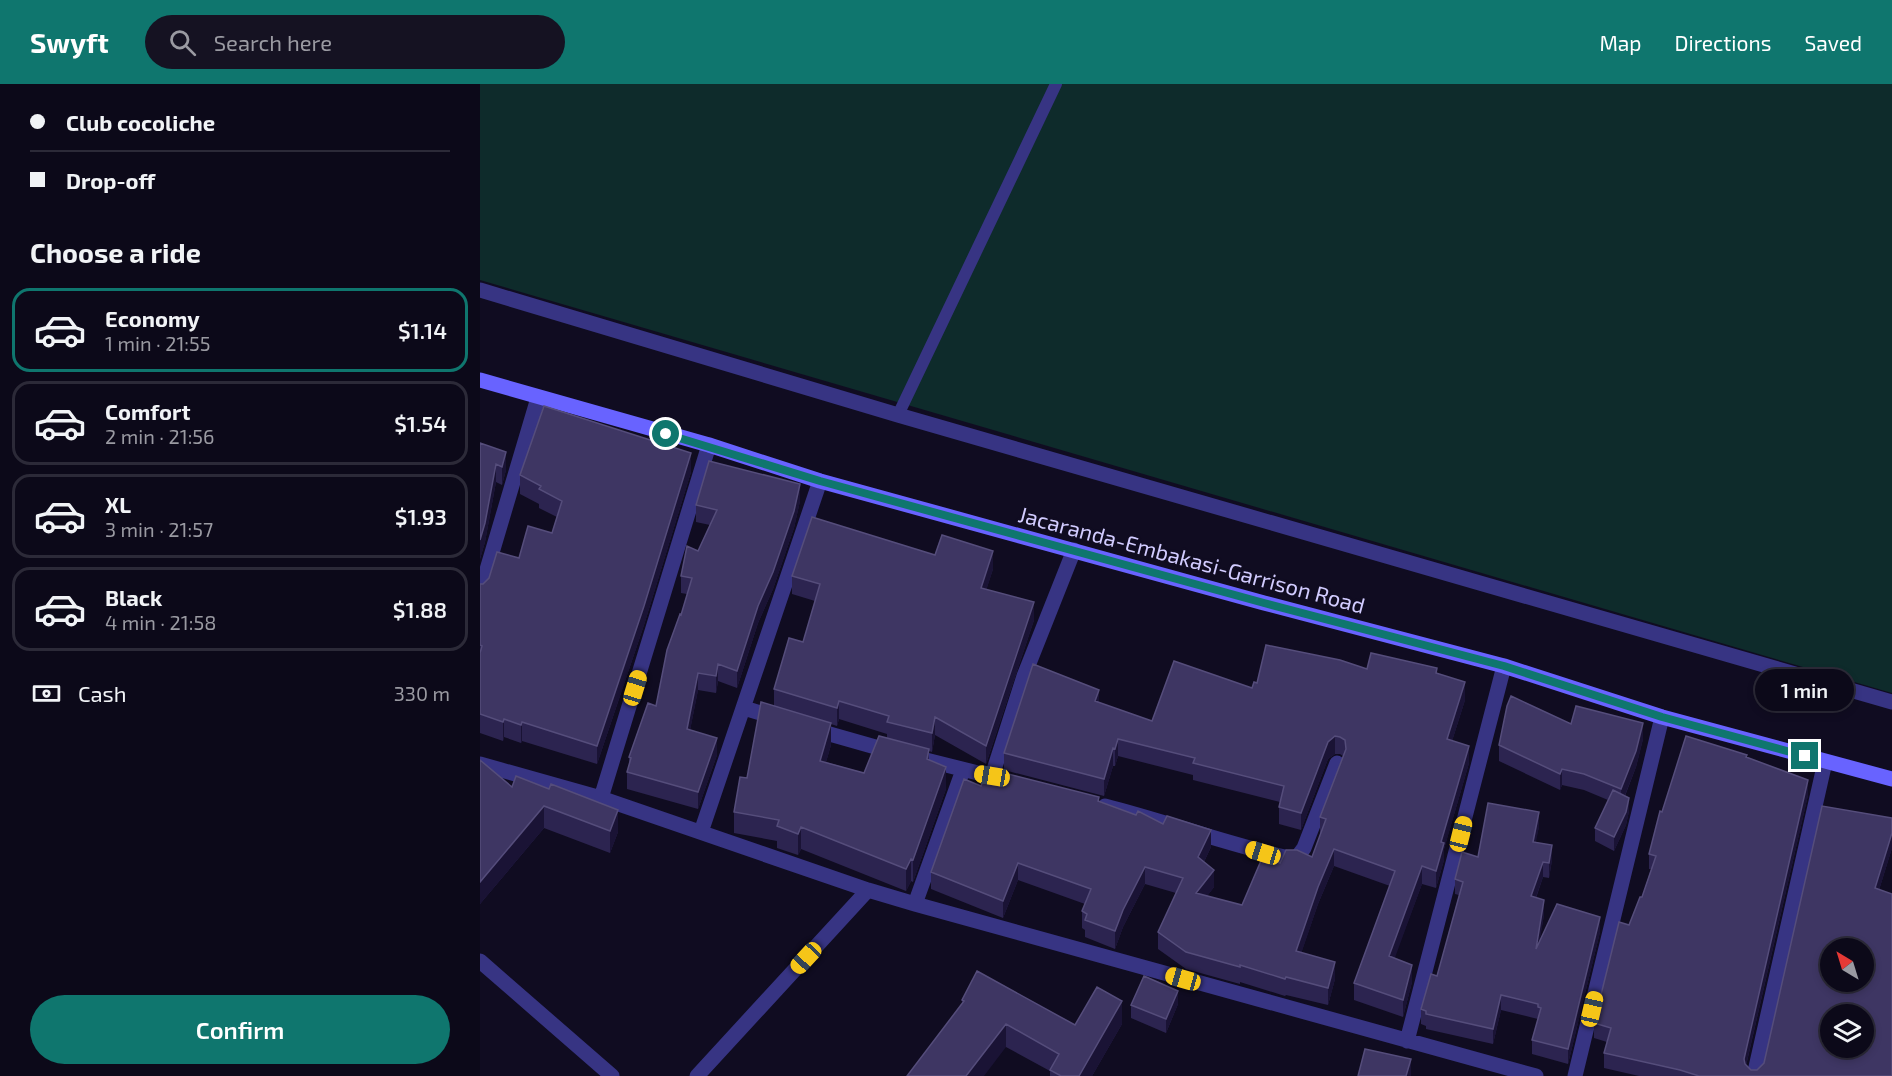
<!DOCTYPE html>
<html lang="en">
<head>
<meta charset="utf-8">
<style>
  :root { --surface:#0c0919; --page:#151222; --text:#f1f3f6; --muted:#9a9aa2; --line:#2c2a38; --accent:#0f766e }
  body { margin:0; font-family:"Exo 2",sans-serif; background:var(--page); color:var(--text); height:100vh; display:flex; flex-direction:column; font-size:22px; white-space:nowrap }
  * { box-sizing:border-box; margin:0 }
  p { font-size:20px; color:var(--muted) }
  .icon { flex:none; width:33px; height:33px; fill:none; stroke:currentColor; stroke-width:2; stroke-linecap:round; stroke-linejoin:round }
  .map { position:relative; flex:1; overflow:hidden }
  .panel { display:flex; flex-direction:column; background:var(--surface); width:480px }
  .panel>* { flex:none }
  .guide { display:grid; align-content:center; height:132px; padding:0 30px; background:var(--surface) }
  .needle { width:39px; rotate:322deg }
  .tools { position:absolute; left:1340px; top:854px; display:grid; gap:12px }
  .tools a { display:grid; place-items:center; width:54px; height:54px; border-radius:50%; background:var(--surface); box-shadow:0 3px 9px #0003,0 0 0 2px var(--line); font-size:30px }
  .end { position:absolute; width:27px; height:27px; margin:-14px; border:8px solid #0f766e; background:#fff; box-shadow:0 0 0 3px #fff }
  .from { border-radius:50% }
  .bubble { position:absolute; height:42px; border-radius:21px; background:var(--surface); box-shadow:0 3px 9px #0003,0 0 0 2px var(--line); font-size:20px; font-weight:600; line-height:42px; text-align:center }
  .car { position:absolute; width:18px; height:36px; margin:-18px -9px; border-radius:8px; box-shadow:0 0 4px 2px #0007; background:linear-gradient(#f5c518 24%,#345 0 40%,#f5c518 0 76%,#345 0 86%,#f5c518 0) }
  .guide b { display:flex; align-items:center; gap:21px; height:57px; font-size:22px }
  .guide b+b { border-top:2px solid var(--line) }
  .guide i { width:15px; height:15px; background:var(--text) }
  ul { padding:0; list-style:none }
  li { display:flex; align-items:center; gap:18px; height:84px; margin:0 12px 9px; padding:0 18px; border:3px solid var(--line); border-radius:18px }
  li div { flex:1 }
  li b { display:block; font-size:22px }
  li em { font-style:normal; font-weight:600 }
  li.active { border-color:var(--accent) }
  li>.icon { width:54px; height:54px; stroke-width:1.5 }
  h2 { padding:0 30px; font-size:27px; line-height:72px }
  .pay { display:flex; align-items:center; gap:15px; height:66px; padding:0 30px; font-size:22px }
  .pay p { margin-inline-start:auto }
  .primary-button { display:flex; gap:12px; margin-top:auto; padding:12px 30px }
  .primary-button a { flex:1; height:69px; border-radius:36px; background:var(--accent); color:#fff; font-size:24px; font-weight:600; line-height:69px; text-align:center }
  header { display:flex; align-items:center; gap:36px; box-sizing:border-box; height:84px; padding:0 30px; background:var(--accent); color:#fff }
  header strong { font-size:28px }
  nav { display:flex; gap:33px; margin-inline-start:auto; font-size:21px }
  .search { width:420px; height:54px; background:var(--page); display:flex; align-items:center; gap:15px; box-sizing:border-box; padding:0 21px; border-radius:33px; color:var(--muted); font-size:22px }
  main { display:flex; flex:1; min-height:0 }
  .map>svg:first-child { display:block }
</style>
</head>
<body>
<header>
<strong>Swyft</strong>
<div class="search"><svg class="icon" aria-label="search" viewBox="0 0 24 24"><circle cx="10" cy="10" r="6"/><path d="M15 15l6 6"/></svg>Search here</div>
<nav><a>Map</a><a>Directions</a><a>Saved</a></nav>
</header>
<main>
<section class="panel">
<div class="guide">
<b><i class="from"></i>Club cocoliche</b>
<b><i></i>Drop-off</b>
</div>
<h2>Choose a ride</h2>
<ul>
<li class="active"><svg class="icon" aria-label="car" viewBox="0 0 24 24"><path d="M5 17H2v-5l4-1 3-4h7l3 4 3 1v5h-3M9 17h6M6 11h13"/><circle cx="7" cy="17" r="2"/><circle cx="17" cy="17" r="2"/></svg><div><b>Economy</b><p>1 min · 21:55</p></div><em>$1.14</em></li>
<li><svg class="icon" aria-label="car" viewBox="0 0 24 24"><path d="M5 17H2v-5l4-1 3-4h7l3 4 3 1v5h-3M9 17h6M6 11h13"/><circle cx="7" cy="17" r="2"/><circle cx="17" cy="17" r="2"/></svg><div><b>Comfort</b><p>2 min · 21:56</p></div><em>$1.54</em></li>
<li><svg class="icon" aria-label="car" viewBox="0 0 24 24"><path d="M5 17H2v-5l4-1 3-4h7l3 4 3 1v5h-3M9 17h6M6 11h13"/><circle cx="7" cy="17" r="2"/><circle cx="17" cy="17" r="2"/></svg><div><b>XL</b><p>3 min · 21:57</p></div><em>$1.93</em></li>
<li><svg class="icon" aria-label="car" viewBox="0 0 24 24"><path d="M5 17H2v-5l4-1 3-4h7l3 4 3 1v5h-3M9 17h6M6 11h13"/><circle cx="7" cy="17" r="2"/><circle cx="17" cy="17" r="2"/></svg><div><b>Black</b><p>4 min · 21:58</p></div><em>$1.88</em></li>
</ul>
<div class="pay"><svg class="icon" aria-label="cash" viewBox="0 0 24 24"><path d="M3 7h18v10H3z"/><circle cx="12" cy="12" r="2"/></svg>Cash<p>330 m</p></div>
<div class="primary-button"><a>Confirm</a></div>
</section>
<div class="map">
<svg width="1412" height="992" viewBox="0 0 1412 992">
  <rect width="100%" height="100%" fill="#100c21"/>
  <path fill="#0e2b2b" d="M 0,0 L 1412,0 L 1412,609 L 0,196 Z"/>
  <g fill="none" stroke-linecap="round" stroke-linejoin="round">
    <path stroke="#373483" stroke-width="12" d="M 418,331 L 576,0"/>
    <path stroke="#373483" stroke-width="15" d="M 0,206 L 418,331 L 1412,618
      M 0,509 L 58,314
      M 264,624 L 297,634
      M 332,645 L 413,668
      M 442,675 L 526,696
      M 0,680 L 121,714 L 388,806 L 435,820 L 1056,992
      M 512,692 L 544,592 L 594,466
      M 121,714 L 229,361
      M 625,722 C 688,738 749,761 813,775 L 818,772 L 824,764 L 857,679
      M 221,748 L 340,397
      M 435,820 L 483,686
      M 0,877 L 132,992
      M 927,957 L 1024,582
      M 217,992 L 388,806
      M 1095,992 L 1182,633
      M 1274,992 L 1345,678"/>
    <path stroke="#6863ff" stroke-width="15" d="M 0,296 L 229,361 L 340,397 L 784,519 L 1024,582 L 1182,633 L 1412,695"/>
  </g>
  <path fill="#2c2450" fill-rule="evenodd" d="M 0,359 L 26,386 L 22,401 L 16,398 L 5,458 L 0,475 Z
    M 211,388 L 164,541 L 117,680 L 42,657 L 41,659 L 24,653 L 23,657 L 0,649 L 0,500 L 3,500 L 72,449 L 77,433 L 59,424 L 59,420 L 40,410 L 40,391 Z
    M 320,417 L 314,444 L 293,505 L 278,539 L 257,604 L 238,597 L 236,609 L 218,606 L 210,646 L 237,671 L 218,725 L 147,705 L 147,688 L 149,682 L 149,673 L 176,622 L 207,510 L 201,509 L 201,492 L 218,467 L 230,441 L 216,438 L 216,421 Z
    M 455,471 L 513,485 L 506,506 L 554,536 L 506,680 L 455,651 L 452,668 L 449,667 L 449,676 L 466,705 L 433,798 L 431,797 L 426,807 L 321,765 L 318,771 L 297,764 L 297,757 L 254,749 L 254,728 L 294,622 L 294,605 L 323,558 L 335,517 L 312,510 L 312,492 ZM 359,635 L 407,650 L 407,654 L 384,689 L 346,678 L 351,661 L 351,640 L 357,642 Z
    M 887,585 L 957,589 L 985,616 L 972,657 L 989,679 L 964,765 L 964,776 L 956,804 L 942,800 L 914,874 L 932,898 L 923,933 L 874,916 L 874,899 L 910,802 L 854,782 L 838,820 L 821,869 L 855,895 L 848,921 L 806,911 L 805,912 L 760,898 L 760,900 L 706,885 L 678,865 L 678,848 L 696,809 L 665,800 L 643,843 L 635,865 L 605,853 L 605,846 L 602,844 L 602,827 L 605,820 L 538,796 L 523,834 L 451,805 L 451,788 L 501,702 L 619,717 L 656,731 L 683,740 L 731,763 L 724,778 L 734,803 L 727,812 L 762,821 L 800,779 L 832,773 L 840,751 L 840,733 L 863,672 L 860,670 L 855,670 L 848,675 L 821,746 L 799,740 L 799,723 L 800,718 L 713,696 L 713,691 L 638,672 L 635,682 L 633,682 L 624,712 L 524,686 L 524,669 L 619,619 L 672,637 L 772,604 L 777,599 Z
    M 1091,640 L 1163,655 L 1156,683 L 1145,712 L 1149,727 L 1146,741 L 1134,767 L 1115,757 L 1115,744 L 1128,716 L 1104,706 L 1082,701 L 1080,706 L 1019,677 L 1019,661 Z
    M 1267,674 L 1328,711 L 1266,982 L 1271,986 L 1277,986 L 1284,979 L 1412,764 L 1399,806 L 1412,992 L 1159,992 L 1124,984 L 1124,969 L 1127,958 L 1114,954 L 1114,939 L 1149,841 L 1162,813 L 1171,785 L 1169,785 L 1169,770 Z
    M 0,676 L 32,703 L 138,748 L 130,769 L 64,744 L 0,820 Z
    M 1059,743 L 1055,758 L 1072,776 L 1069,794 L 1063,793 L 1056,814 L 1064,831 L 1059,858 L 1120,848 L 1088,980 L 1052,970 L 1052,956 L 1058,935 L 1021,926 L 1013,960 L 946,945 L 946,942 L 941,940 L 941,925 L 957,892 L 979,811 L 975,810 L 975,795 L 998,773 Z
    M 482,916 L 595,941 L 642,940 L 612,992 L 570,992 L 570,987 L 526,963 L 482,921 Z
    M 698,920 L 686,949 L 651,934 L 651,921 Z"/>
  <path fill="#1a1335" d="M 26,368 L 26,386 L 22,401 L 22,383 Z
    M 211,369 L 211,388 L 164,541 L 117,680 L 117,662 Z
    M 16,380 L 16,398 L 5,458 L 0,475 L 0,456 Z
    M 320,400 L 320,417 L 314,444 L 293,505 L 278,539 L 257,604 L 257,587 L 278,522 Z
    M 513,467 L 513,485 L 501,523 L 501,504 Z
    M 554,518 L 554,536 L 506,680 L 506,662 Z
    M 238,580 L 238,597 L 236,609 L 236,592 Z
    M 218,589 L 218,606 L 207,662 L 207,645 Z
    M 985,598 L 985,616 L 967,673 L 967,655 Z
    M 619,606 L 619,623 L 615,617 Z
    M 359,617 L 359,635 L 357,642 L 357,624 Z
    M 455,633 L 455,651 L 452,668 L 452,649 Z
    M 24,635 L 24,653 L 23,657 L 23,638 Z
    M 42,638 L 42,657 L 41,659 L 41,641 Z
    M 351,639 L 351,661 L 340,699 L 340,677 Z
    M 1163,639 L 1163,655 L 1156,683 L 1141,721 L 1141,705 Z
    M 855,652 L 855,670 L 848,675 L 821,746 L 821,729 L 848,658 Z
    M 237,654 L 237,671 L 218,725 L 218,708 Z
    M 638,655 L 638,672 L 635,682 L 635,665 Z
    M 989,662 L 989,679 L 964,765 L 964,776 L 956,804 L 956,787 L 961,758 Z
    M 633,664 L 633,682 L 624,712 L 624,695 Z
    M 466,683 L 466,705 L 433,798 L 433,776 Z
    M 1082,685 L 1082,701 L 1080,706 L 1080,690 Z
    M 1328,696 L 1328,711 L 1264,990 L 1264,975 Z
    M 1149,714 L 1149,727 L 1146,741 L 1134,767 L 1134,753 Z
    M 64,722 L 64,744 L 0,820 L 0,798 Z
    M 138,726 L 138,748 L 130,769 L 130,747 Z
    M 1059,728 L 1059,743 L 1053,773 L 1053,758 Z
    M 321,743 L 321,765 L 318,771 L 318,750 Z
    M 731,746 L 731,763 L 718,790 L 718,773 Z
    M 1412,749 L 1412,764 L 1395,819 L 1395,804 Z
    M 1072,761 L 1072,776 L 1069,794 L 1069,779 Z
    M 854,765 L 854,782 L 838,820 L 816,885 L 816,867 L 838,803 Z
    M 431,775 L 431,797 L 426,807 L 426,785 Z
    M 1063,778 L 1063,793 L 1051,827 L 1051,812 Z
    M 538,779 L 538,796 L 523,834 L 523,817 Z
    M 942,782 L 942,800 L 909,890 L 909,872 Z
    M 665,783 L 665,800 L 643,843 L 635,865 L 635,847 L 643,826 Z
    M 734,786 L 734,803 L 716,827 L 716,809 Z
    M 1064,816 L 1064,831 L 1056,880 L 1056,865 Z
    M 1120,833 L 1120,848 L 1088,980 L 1088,965 Z
    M 855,878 L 855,895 L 848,921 L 848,904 Z
    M 932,881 L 932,898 L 923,933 L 923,916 Z
    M 698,907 L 698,920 L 686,949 L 686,935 Z
    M 1021,911 L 1021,926 L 1013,960 L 1013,945 Z
    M 642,917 L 642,940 L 612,992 L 599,992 Z
    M 526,940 L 526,963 L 504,992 L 486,992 Z
    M 931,975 L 931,992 L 926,992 Z"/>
  <path fill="#3e3663" stroke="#554d7b" stroke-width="1.5" fill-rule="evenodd" d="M 64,322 L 211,369 L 164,522 L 117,662 L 42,638 L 41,641 L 24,635 L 23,638 L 0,630 L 0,569 L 2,562 L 0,561 L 0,500 L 3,500 L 9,494 L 17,468 L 39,474 L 48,442 L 72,449 L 82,417 L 59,405 L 61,402 L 40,391 Z
    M 0,359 L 26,368 L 22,383 L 16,380 L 5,439 L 0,456 Z
    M 229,377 L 320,400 L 314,427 L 293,488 L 278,522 L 257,587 L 238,580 L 236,592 L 218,589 L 207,645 L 237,654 L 218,708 L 147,688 L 151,674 L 149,673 L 168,619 L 176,622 L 187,566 L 200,530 L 201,531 L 212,494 L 201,492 L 207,462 L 218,467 L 237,426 L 216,421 Z
    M 332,433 L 455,471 L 462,451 L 513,467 L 501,504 L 554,518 L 506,662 L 455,633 L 452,649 L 407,638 L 409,632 L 359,617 L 357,624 L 294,605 L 309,554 L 323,558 L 340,500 L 312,492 Z
    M 786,561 L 860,576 L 887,585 L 891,569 L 957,584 L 956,589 L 985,598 L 967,655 L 989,662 L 961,758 L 964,759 L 956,787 L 942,782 L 909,872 L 932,881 L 923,916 L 874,899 L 915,787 L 854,765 L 838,803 L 816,867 L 855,878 L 848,904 L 806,893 L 805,895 L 760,881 L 760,883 L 706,868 L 678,848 L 703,794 L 665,783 L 643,826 L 635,847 L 605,836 L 607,830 L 602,827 L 611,805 L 538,779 L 523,817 L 451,788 L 484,695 L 501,702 L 508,685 L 619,713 L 618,717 L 656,731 L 658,727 L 683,740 L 687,732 L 731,746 L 718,773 L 734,786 L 716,809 L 762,821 L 783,772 L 800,779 L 806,766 L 817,766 L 832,773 L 846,735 L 840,733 L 866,665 L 865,656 L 860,653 L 855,652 L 848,658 L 821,729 L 799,723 L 804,702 L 713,679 L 715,674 L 638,655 L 635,665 L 633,664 L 624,695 L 524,669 L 553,580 L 619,606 L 615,617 L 672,637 L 694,577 L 772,604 L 774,598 L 777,599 Z
    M 1031,612 L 1091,640 L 1096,622 L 1163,639 L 1156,667 L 1141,705 L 1104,690 L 1082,685 L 1080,690 L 1019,661 L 1027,622 Z
    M 281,618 L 351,639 L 340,677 L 384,689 L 399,652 L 449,665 L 447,675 L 466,683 L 433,776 L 431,775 L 426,785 L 321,743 L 318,750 L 297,742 L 299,736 L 254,728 L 260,693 L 267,694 Z
    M 1206,652 L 1267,671 L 1266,673 L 1328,696 L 1264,975 L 1265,980 L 1271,986 L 1277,986 L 1284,979 L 1342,722 L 1412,734 L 1412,749 L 1395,804 L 1412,810 L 1412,992 L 1219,992 L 1200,986 L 1124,969 L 1131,944 L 1114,939 L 1139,838 L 1149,841 L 1160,813 L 1162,813 L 1176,772 L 1169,770 L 1180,727 L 1182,728 ZM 1350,864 L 1383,864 L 1383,897 L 1350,897 ZM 1350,930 L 1383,930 L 1383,963 L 1350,963 Z
    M 0,676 L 32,703 L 36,692 L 69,705 L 71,700 L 138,726 L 130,747 L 64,722 L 0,798 Z
    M 1133,706 L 1149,714 L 1146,728 L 1134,753 L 1115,744 Z
    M 1008,719 L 1059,728 L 1053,758 L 1072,761 L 1069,779 L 1063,778 L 1051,812 L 1064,816 L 1056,865 L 1077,820 L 1120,833 L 1088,965 L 1052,956 L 1061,924 L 1058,923 L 1058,920 L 1021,911 L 1013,945 L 946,930 L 946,927 L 941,925 L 951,890 L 957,892 L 983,798 L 975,795 L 982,768 L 998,773 Z
    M 497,887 L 595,941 L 617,903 L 642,917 L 599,992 L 581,992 L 570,986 L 579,970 L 526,940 L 486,992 L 427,992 L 484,917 L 482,916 Z
    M 664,892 L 698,907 L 686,935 L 651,921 Z
    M 885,965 L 931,975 L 926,992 L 878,992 Z"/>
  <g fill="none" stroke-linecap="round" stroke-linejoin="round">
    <path stroke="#0f766e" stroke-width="8" d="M 186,350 L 340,397 L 784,519 L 1024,582 L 1182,633 L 1325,672"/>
  </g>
  <g text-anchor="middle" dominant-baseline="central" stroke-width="5" stroke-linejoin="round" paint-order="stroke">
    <g font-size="22" fill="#d2ccff" stroke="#100c21">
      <text transform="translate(712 475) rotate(15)">Jacaranda-Embakasi-Garrison Road</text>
    </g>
  </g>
</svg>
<div class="tools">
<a><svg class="needle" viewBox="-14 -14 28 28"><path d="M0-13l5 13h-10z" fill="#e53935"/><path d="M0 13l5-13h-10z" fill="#9a9aa2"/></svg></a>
<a><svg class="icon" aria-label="layers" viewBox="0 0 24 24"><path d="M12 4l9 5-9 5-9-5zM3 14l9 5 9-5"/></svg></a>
</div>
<i class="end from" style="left:186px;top:350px"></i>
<i class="end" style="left:1325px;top:672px"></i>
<div class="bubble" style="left:1275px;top:585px;width:99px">1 min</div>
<i class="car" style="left:155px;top:604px;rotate:17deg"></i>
<i class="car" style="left:512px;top:692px;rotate:280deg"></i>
<i class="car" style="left:981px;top:750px;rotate:14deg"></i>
<i class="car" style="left:783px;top:769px;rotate:287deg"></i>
<i class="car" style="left:326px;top:874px;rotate:223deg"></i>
<i class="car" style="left:703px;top:895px;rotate:286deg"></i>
<i class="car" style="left:1112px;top:925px;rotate:13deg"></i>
</div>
</main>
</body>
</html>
